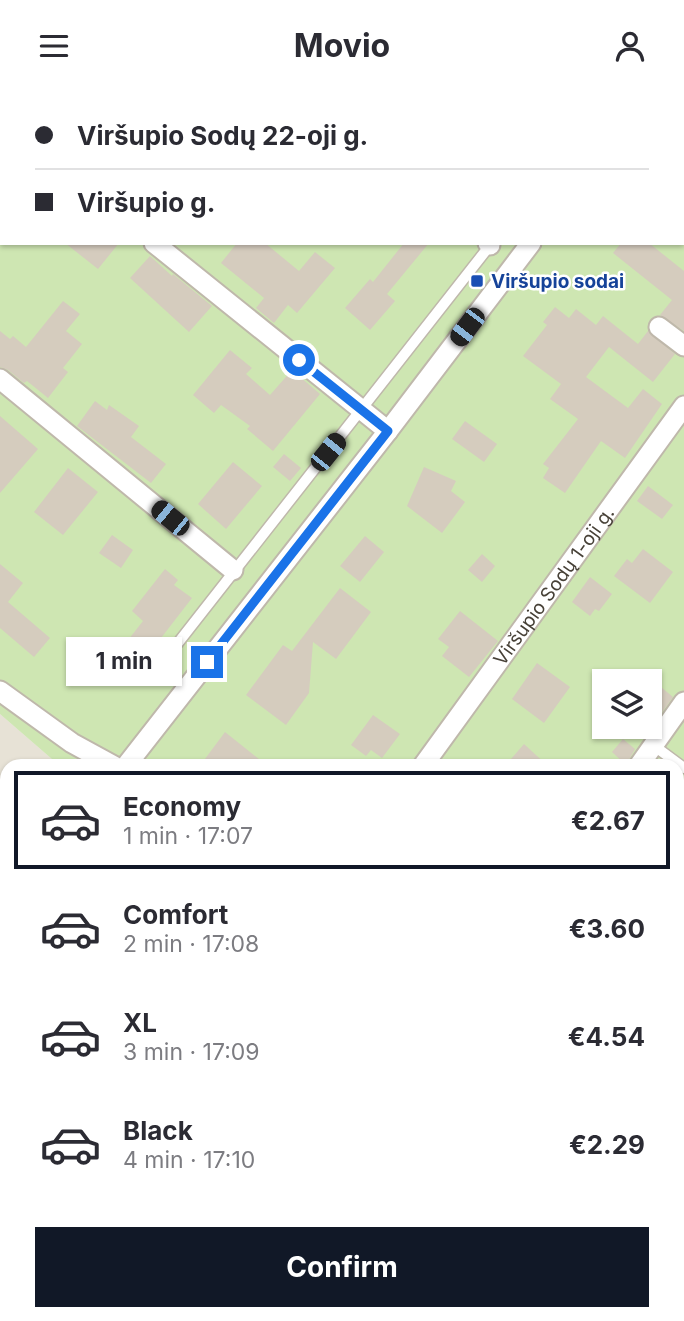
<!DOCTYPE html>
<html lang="en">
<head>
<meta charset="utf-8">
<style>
  :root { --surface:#fff; --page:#f2f2f3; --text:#2b2b33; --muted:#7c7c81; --line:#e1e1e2; --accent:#111827 }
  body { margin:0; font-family:Inter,sans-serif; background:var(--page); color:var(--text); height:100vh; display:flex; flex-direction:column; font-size:26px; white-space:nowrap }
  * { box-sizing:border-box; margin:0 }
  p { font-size:23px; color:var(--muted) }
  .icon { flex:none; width:38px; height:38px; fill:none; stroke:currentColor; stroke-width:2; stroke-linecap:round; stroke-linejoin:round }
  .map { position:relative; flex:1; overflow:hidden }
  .sheet { position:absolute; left:0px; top:668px; width:684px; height:562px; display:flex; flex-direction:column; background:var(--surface); border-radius:21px 21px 0 0; box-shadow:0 2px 5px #0004 }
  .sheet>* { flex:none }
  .guide { position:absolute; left:0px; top:0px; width:684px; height:154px; box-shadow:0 2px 5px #0004; display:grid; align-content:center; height:154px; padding:0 35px; background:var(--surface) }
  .fabs { position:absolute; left:592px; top:578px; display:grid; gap:14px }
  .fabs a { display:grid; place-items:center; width:70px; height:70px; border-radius:0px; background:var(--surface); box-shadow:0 2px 5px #0004; font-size:35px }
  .end { position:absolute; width:32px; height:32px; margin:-16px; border:9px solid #1a73e8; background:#fff; box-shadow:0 0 0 4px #fff }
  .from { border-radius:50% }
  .bubble { position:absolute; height:49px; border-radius:0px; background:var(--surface); box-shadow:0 2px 5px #0004; font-size:23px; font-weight:700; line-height:49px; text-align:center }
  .car { position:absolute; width:21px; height:42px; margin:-21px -10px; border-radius:9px; box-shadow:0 0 5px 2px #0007; background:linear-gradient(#222 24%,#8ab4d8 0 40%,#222 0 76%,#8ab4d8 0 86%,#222 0) }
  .guide b { display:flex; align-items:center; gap:24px; height:66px; font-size:26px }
  .guide b+b { border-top:2px solid var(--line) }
  .guide i { width:18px; height:18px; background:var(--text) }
  ul { padding:12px 0 0; list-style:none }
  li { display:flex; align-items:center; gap:21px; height:98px; margin:0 14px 10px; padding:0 21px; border:4px solid transparent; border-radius:0px }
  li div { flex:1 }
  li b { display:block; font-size:26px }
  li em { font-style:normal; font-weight:700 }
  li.selected { border-color:var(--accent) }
  li>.icon { width:63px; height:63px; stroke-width:1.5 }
  .button { display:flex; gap:14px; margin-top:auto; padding:14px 35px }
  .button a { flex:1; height:80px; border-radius:0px; background:var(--accent); color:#fff; font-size:28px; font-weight:700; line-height:80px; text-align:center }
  header { display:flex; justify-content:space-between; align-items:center; height:91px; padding:0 35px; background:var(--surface); font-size:32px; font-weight:700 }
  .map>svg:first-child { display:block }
</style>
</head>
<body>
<header><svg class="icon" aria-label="menu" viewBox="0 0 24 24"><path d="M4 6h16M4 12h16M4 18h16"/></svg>Movio<svg class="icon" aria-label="person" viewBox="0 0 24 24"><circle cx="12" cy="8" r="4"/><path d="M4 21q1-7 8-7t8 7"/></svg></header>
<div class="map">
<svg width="684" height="1230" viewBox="0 0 684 1230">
  <rect width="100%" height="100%" fill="#f3f0e8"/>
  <path fill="#e7e2d6" d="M 0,623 L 60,675 L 7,676 L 7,752 L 0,760 Z"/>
  <path fill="#cee6b2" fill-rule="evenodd" d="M 0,0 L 684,0 L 684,1230 L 0,1230 L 0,760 L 7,752 L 7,1223 L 677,1223 L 677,676 L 60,675 L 0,623 ZM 2,2 L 682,2 L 682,152 L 2,152 ZM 604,590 L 649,590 L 649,635 L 604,635 Z"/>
  <path fill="#d5ccbe" d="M 65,152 L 119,152 L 98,178 Z
    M 237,152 L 265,152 L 299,180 L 315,161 L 335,177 L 297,222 L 288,214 L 274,232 L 256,217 L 264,207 L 221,172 Z
    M 404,152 L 429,152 L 387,203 L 395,210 L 370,239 L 345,217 L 370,188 L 373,191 Z
    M 621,152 L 649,152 L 684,180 L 684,240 L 660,224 L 672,209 L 613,162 Z
    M 150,165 L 172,185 L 173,183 L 212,215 L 189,241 L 130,187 Z
    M 63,210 L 80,223 L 66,240 L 82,253 L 63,277 L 68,281 L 48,307 L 27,290 L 24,292 L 8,279 L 0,276 L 0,240 L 10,248 L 13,245 L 26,256 Z
    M 555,216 L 569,227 L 576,218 L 596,234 L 603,225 L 638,253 L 648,240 L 675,263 L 653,291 L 609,256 L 586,286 L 628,317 L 643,298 L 662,313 L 625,367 L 601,350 L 565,402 L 543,387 L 549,377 L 543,373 L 578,328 L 550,308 L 561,293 L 523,265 L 547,234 L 543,231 Z
    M 230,259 L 252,277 L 246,283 L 270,304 L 292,279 L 320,303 L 273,360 L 247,338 L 250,335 L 221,314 L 214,322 L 193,304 Z
    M 95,310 L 107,319 L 109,314 L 139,335 L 131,346 L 166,373 L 151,392 L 77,335 Z
    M 0,325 L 38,358 L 0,402 Z
    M 465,330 L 497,353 L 484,371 L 452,348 Z
    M 284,363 L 301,377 L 290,390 L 273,376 Z
    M 233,371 L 262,395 L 226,438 L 198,413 Z
    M 424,376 L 456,390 L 451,400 L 465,411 L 442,442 L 407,415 Z
    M 68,377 L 98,401 L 63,444 L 34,421 Z
    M 648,395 L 673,414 L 662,428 L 637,410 Z
    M 112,444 L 133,459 L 121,477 L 99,462 Z
    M 365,445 L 384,461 L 360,491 L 340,475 Z
    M 643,458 L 673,481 L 650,512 L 614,485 L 627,468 L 632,472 Z
    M 482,463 L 495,475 L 482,491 L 468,479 Z
    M 0,473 L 23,492 L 8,511 L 50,547 L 34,566 L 0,537 Z
    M 165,478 L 178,489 L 174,494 L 192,507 L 151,560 L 154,562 L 132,589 L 110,572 L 143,530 L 132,520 Z
    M 590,486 L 612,503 L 599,520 L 595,518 L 590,525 L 572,511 Z
    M 340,497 L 371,521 L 336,568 L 313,551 L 309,602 L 286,634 L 246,604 L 283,554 L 292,560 Z
    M 460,520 L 498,550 L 469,586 L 442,565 L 449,556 L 438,548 Z
    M 537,572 L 570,596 L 544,632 L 512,608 Z
    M 649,586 L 673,606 L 658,627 L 649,620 Z
    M 373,624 L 400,643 L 382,667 L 371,659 L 366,665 L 351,654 Z
    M 225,641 L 269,676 L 199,676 Z
    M 623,648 L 635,658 L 626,674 L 612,661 Z
    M 524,653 L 549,676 L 504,676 Z"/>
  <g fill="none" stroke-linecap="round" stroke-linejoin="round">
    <g stroke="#bfb8ab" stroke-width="13">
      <path id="service" d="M 601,2 L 603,0
        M 174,557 L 491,153
        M 653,654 L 684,677"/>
    </g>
    <g stroke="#bfb8ab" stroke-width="23">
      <g id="minor">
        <path d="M 292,0 L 294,2"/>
        <path d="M 638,2 L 639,0"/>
        <path d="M 0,28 L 2,30"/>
        <path d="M 154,152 L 388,340"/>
        <path d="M 488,152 L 490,154"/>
        <path d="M 659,236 L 684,255"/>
        <path d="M 0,288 L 233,479"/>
        <path d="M 0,600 L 72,652 L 116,676"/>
        <path d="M 125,676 L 388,340 L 531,152"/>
        <path id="s1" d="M 422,676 L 684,315"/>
        <path d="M 638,676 L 684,611"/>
        <path d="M 0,912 L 7,914"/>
        <path d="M 677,1107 L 684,1098"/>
        <path d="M 0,1136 L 7,1138"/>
        <path d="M 677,1138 L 684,1144"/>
        <path d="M 383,1223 L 410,1230"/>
        <path d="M 533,1223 L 542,1230"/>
      </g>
    </g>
    <use href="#service" stroke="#fff" stroke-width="10"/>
    <use href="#minor" stroke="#fff" stroke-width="19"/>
  </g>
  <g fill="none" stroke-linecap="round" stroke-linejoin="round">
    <path stroke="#1a73e8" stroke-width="9" d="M 207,571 L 388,340 L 299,269"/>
  </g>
  <rect fill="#1a4fb4" stroke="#fff" stroke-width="2.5" x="470" y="183" width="14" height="14" rx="3.5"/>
  <g text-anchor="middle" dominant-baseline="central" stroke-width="5" stroke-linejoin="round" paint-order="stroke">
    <g font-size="19" font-weight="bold" fill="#164399" stroke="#fff" text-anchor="start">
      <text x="491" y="190">Viršupio sodai</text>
    </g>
    <g font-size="19" fill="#474137" stroke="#fff">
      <text stroke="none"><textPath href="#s1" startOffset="224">Viršupio Sodų 1-oji g.</textPath></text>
    </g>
  </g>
</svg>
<div class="fabs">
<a><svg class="icon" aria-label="layers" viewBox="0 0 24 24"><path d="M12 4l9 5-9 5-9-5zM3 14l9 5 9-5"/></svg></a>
</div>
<i class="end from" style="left:299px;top:269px"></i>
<i class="end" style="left:207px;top:571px"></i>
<div class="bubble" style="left:66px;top:546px;width:116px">1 min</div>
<i class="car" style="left:467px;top:236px;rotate:217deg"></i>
<i class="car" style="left:328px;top:361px;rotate:39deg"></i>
<i class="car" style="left:170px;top:427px;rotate:309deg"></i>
<div class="guide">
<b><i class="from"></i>Viršupio Sodų 22-oji g.</b>
<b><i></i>Viršupio g.</b>
</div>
<section class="sheet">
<ul>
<li class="selected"><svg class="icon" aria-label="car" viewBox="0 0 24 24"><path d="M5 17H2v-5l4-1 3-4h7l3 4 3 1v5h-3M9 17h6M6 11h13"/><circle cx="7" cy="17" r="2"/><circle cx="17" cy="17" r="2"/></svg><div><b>Economy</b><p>1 min · 17:07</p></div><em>€2.67</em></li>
<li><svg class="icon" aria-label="car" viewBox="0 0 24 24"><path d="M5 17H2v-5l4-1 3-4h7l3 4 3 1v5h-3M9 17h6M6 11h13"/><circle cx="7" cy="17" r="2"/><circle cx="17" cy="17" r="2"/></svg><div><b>Comfort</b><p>2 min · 17:08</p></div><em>€3.60</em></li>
<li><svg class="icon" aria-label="car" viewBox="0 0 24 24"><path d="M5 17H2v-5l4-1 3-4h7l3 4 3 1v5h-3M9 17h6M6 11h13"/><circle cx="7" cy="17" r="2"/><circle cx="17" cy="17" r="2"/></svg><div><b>XL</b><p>3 min · 17:09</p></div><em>€4.54</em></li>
<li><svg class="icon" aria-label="car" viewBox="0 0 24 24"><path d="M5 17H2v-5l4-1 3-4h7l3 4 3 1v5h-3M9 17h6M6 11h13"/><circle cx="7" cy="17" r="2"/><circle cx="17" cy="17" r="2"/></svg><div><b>Black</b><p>4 min · 17:10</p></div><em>€2.29</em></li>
</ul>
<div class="button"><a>Confirm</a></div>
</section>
</div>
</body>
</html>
